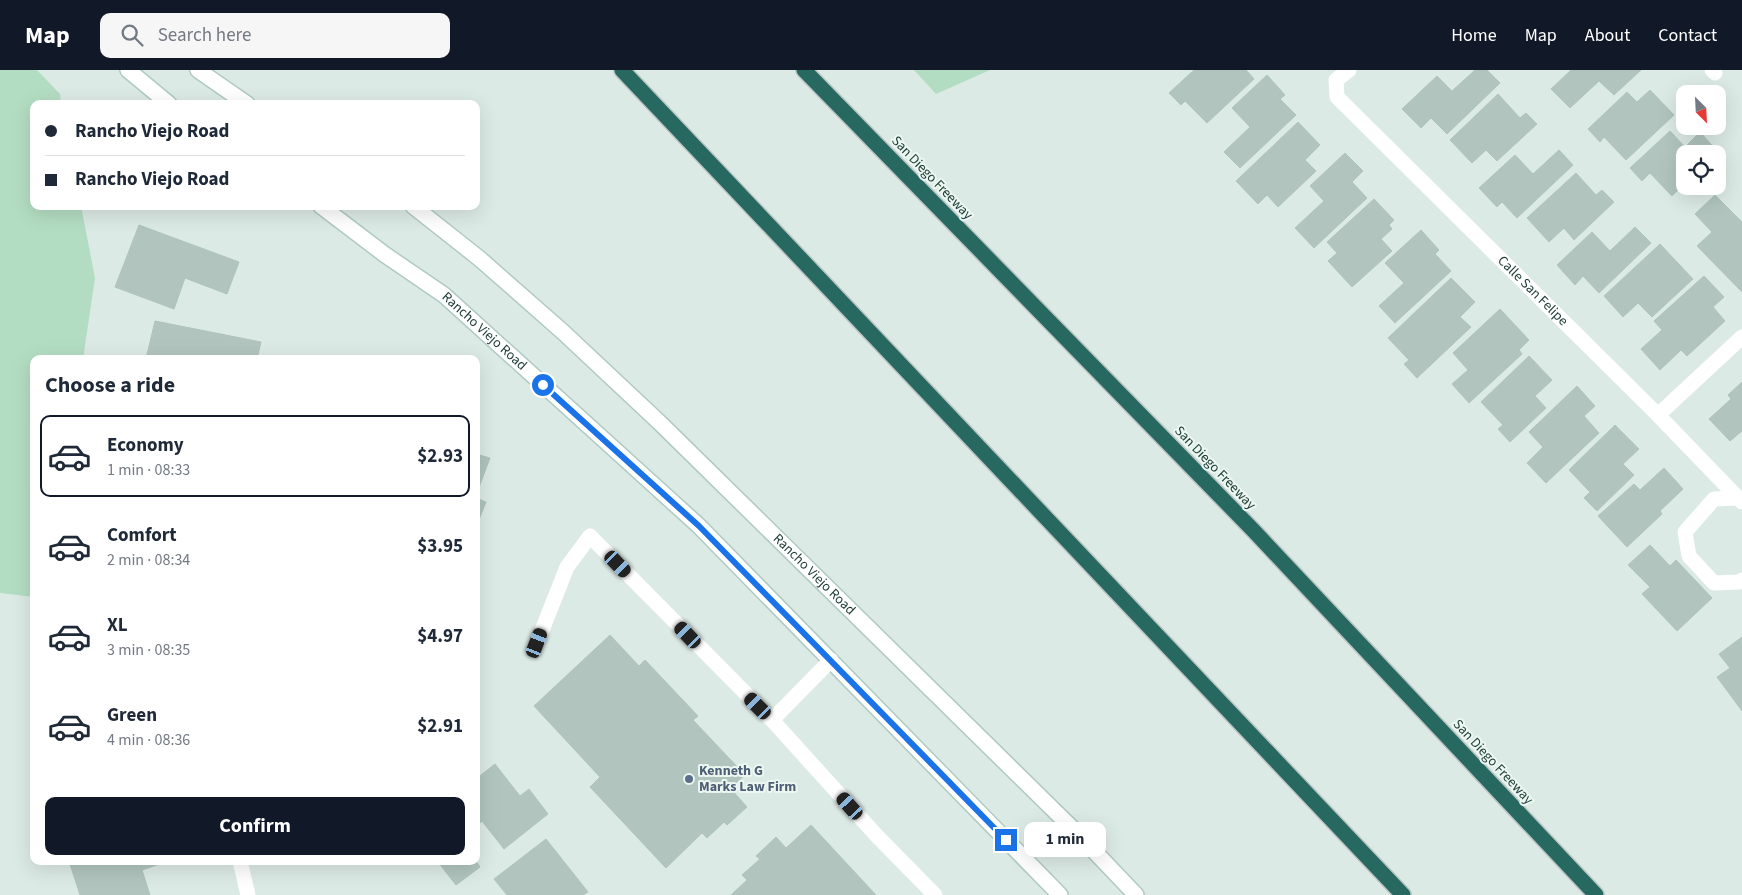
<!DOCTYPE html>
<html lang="en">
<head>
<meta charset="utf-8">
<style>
  :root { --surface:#fff; --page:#f6f6f7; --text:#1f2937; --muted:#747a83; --line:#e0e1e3; --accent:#111827 }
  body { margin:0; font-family:"Source Sans 3",sans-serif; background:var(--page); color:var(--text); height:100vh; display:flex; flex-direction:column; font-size:19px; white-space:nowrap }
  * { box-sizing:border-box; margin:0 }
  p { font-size:16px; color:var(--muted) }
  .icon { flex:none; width:28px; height:28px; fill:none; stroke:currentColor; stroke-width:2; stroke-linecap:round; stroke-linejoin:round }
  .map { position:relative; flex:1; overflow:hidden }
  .sheet { position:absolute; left:30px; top:285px; width:450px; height:510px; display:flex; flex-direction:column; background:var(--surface); border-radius:10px; box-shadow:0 5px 20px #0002 }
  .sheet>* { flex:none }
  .top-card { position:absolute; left:30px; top:30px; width:450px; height:110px; border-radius:10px; box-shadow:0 5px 20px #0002; display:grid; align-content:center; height:110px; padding:0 15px; background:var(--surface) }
  .needle { width:32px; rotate:156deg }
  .fabs { position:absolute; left:1676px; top:15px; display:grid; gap:10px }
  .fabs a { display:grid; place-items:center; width:50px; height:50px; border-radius:10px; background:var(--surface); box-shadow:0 5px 20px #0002; font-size:25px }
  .end { position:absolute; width:22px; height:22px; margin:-11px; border:6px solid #1a73e8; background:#fff; box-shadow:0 0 0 2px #fff }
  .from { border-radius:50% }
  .bubble { position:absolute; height:35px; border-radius:10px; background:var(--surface); box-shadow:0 5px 20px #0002; font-size:16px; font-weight:700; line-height:35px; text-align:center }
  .car { position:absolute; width:15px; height:30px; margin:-15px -8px; border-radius:6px; box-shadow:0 0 4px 1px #0007; background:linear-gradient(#222 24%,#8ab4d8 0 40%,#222 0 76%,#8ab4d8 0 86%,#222 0) }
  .top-card b { display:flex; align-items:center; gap:18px; height:48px; font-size:19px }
  .top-card b+b { border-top:1px solid var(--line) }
  .top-card i { width:12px; height:12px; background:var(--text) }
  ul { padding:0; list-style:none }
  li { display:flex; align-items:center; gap:15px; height:82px; margin:0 10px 8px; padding:0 5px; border:2px solid transparent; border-radius:10px }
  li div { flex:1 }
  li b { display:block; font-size:19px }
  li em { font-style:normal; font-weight:700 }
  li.active { border-color:var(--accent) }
  li>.icon { width:45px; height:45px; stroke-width:1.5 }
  h2 { padding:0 15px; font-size:22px; line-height:60px }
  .cta { display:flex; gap:10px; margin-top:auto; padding:10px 15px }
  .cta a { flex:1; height:58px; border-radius:10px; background:var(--accent); color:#fff; font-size:20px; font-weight:700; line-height:58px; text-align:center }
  header { display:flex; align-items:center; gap:30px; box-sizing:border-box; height:70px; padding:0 25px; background:var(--accent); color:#fff }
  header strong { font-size:24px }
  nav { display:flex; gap:28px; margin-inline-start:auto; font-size:18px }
  .search { width:350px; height:45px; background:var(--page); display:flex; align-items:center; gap:12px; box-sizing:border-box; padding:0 18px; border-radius:10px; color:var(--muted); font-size:19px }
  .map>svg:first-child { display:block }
</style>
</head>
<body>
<header>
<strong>Map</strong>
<div class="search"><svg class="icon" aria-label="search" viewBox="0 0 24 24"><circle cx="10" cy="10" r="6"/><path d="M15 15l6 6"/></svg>Search here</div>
<nav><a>Home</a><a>Map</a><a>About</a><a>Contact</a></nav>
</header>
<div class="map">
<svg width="1742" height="825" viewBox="0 0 1742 825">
  <rect width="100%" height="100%" fill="#dceae5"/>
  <path fill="#b3ddc2" d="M 0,0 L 37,0 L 60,24 L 61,34 L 34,34 L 34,136 L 81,136 L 95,208 L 83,289 L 34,289 L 34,527 L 0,523 Z
    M 914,0 L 990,0 L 936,24 Z"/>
  <path fill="#b1c5be" stroke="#aec4bd" d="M 1194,0 L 1246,0 L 1254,9 L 1207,53 L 1185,31 L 1181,35 L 1169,23 Z
    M 1475,0 L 1487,0 L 1500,13 L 1447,64 L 1431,48 L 1421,58 L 1402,39 L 1437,6 L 1452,21 Z
    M 1571,0 L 1641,0 L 1614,25 L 1599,11 L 1570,38 L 1551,19 Z
    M 1267,5 L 1285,25 L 1280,29 L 1296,45 L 1240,98 L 1224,82 L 1250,57 L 1232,38 Z
    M 1650,20 L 1674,45 L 1626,90 L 1604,67 L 1600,72 L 1588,59 L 1627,22 L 1637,32 Z
    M 1498,24 L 1520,48 L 1526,43 L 1537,54 L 1497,91 L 1486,80 L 1472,93 L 1450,70 Z
    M 1298,52 L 1320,75 L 1305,90 L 1316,101 L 1278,137 L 1267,125 L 1258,134 L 1236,111 Z
    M 1670,61 L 1685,77 L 1700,62 L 1718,82 L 1716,84 L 1685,84 L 1685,113 L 1672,126 L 1650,103 L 1642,111 L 1630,98 Z
    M 1559,80 L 1573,95 L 1517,148 L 1502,132 L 1497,137 L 1479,118 L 1515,85 L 1533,104 Z
    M 1345,83 L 1363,101 L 1352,112 L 1367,128 L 1314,178 L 1295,158 L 1324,131 L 1310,116 Z
    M 1576,103 L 1596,125 L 1602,120 L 1614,132 L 1574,170 L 1564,158 L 1549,172 L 1527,148 Z
    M 1715,125 L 1742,152 L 1742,222 L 1697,176 L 1712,162 L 1695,144 Z
    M 1374,129 L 1394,150 L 1389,155 L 1392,159 L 1381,169 L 1392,181 L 1352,217 L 1328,191 L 1337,183 L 1327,172 Z
    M 139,155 L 239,192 L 227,224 L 185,208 L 174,239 L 115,217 Z
    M 1635,157 L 1651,173 L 1599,223 L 1583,206 L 1575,215 L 1557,195 L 1592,162 L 1610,181 Z
    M 1421,160 L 1439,180 L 1435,184 L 1451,201 L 1395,253 L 1379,236 L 1404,213 L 1385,193 Z
    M 1660,174 L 1693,209 L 1652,247 L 1638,233 L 1623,247 L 1604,226 Z
    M 1704,206 L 1724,227 L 1713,237 L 1725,251 L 1687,286 L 1681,280 L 1660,300 L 1641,279 L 1662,260 L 1654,251 Z
    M 1451,208 L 1475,232 L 1460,247 L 1471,257 L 1417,308 L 1404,294 L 1409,290 L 1388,268 Z
    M 1500,239 L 1529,270 L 1519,280 L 1522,284 L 1469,333 L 1452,314 L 1468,300 L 1453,283 Z
    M 155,251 L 261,272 L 257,289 L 146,289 Z
    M 1529,286 L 1552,310 L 1535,326 L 1546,338 L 1510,372 L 1498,359 L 1503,355 L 1481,332 Z
    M 1742,312 L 1742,361 L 1730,371 L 1709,349 L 1731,329 L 1728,325 Z
    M 1577,316 L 1595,336 L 1584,346 L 1599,363 L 1546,413 L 1527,393 L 1543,377 L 1529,362 Z
    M 1615,355 L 1639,379 L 1623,394 L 1634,405 L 1597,441 L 1584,428 L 1590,422 L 1569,400 Z
    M 476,384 L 490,388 L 476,425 Z
    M 1664,398 L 1683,419 L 1660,441 L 1662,444 L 1627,477 L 1598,446 L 1634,414 L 1640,420 Z
    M 476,428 L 486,432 L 476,457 Z
    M 1650,475 L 1670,496 L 1676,490 L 1712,528 L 1677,561 L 1642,524 L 1650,517 L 1628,495 Z
    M 610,565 L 639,596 L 645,590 L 698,646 L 693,650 L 745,705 L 730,718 L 747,737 L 727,755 L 724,752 L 707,768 L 702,763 L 666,798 L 590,717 L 600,707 L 534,636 Z
    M 1742,567 L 1742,641 L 1717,607 L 1730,598 L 1719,584 Z
    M 495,694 L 520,726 L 529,719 L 548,744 L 504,779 L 482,751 L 476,756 L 476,709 Z
    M 811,755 L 876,825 L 731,825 L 747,810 L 742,805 L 760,789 L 756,786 L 776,767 L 786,778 Z
    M 546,769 L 588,822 L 583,825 L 507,825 L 494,809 Z
    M 69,791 L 168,791 L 142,800 L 150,825 L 80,825 Z
    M 432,791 L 476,791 L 480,797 L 456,815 L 438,792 L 434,795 Z"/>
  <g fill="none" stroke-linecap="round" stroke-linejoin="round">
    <g stroke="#afcac3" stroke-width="18">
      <g id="secondary">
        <path d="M 128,0 L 169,34"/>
        <path d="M 198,0 L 247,34"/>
        <path id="s2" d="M 321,136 L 384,184 L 444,225 L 699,456 L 1060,825"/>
        <path id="s3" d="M 413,136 L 480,189 L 563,262 L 660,353 L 1075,761 L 1136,825"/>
      </g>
    </g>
    <g stroke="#bbc4c2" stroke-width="18">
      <path id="highway" d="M 622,0 L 1403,825
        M 804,0 L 1253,460 L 1596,825"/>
    </g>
    <path stroke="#fff" stroke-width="15" d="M 537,573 L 567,497 L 590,466 L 772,650
      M 831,590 L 772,650 L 876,765 L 935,825"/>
    <g stroke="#fff" stroke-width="15">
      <path id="s1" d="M 1349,0 L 1336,10 L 1337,27 L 1658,345 L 1742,432"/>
      <path d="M 1712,0 L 1715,3"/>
      <path d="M 1658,345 L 1742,267"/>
      <path d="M 1738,428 L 1714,429 L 1685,462 L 1689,486 L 1714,513 L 1739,512 L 1742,510"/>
      <path d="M 240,791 L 248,825"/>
    </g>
    <use href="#secondary" stroke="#fff" stroke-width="15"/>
    <use href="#highway" stroke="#276860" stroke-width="15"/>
  </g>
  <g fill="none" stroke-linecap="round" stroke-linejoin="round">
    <path stroke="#1a73e8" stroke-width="6" d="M 543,315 L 699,456 L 1006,770"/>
  </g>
  <circle fill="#5c6f8a" stroke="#ecf7f2" stroke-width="2" cx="689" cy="709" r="5"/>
  <g text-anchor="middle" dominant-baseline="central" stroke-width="4" stroke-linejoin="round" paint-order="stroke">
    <g font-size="14" fill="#1d3a35" stroke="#ecf7f2">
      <text transform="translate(932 108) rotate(46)">San Diego Freeway</text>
      <text stroke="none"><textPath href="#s1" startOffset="309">Calle San Felipe</textPath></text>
      <text stroke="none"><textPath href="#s2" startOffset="206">Rancho Viejo Road</textPath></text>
      <text transform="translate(1215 398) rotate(46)">San Diego Freeway</text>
      <text stroke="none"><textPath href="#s3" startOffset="545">Rancho Viejo Road</textPath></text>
      <text transform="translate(1493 692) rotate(47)">San Diego Freeway</text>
    </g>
    <g font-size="14" font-weight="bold" fill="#4e5e75" stroke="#ecf7f2" text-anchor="start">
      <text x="699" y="701">Kenneth G<tspan x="699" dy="16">Marks Law Firm</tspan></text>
    </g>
  </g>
</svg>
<div class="fabs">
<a><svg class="needle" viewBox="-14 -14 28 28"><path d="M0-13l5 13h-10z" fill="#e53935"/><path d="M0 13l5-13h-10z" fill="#747a83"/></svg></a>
<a><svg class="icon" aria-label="locate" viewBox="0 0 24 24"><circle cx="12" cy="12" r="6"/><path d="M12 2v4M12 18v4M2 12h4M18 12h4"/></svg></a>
</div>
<i class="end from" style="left:543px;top:315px"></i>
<i class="end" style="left:1006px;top:770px"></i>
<div class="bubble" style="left:1024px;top:752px;width:82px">1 min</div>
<i class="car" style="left:618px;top:494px;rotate:136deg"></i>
<i class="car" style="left:688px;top:565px;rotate:316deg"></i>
<i class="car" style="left:537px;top:573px;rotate:21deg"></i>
<i class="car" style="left:758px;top:636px;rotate:315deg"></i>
<i class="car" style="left:850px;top:736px;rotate:318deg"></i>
<div class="top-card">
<b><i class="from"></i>Rancho Viejo Road</b>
<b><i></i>Rancho Viejo Road</b>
</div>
<section class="sheet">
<h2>Choose a ride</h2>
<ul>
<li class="active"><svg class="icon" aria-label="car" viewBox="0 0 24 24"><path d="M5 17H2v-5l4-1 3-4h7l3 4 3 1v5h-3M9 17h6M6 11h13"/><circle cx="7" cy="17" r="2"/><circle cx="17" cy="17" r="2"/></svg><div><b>Economy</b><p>1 min · 08:33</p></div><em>$2.93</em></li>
<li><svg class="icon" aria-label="car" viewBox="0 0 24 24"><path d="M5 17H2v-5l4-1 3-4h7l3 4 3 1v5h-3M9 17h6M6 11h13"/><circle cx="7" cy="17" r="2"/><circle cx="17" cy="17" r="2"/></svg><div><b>Comfort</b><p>2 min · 08:34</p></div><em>$3.95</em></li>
<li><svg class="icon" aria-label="car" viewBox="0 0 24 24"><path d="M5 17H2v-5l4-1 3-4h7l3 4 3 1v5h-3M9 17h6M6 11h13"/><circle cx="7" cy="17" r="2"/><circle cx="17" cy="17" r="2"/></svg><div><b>XL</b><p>3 min · 08:35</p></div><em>$4.97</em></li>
<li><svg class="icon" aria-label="car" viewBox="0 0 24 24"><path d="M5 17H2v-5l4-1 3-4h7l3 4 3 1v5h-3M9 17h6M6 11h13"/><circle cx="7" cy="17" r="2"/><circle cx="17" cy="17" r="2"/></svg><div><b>Green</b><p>4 min · 08:36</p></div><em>$2.91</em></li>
</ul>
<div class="cta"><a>Confirm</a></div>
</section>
</div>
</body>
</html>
